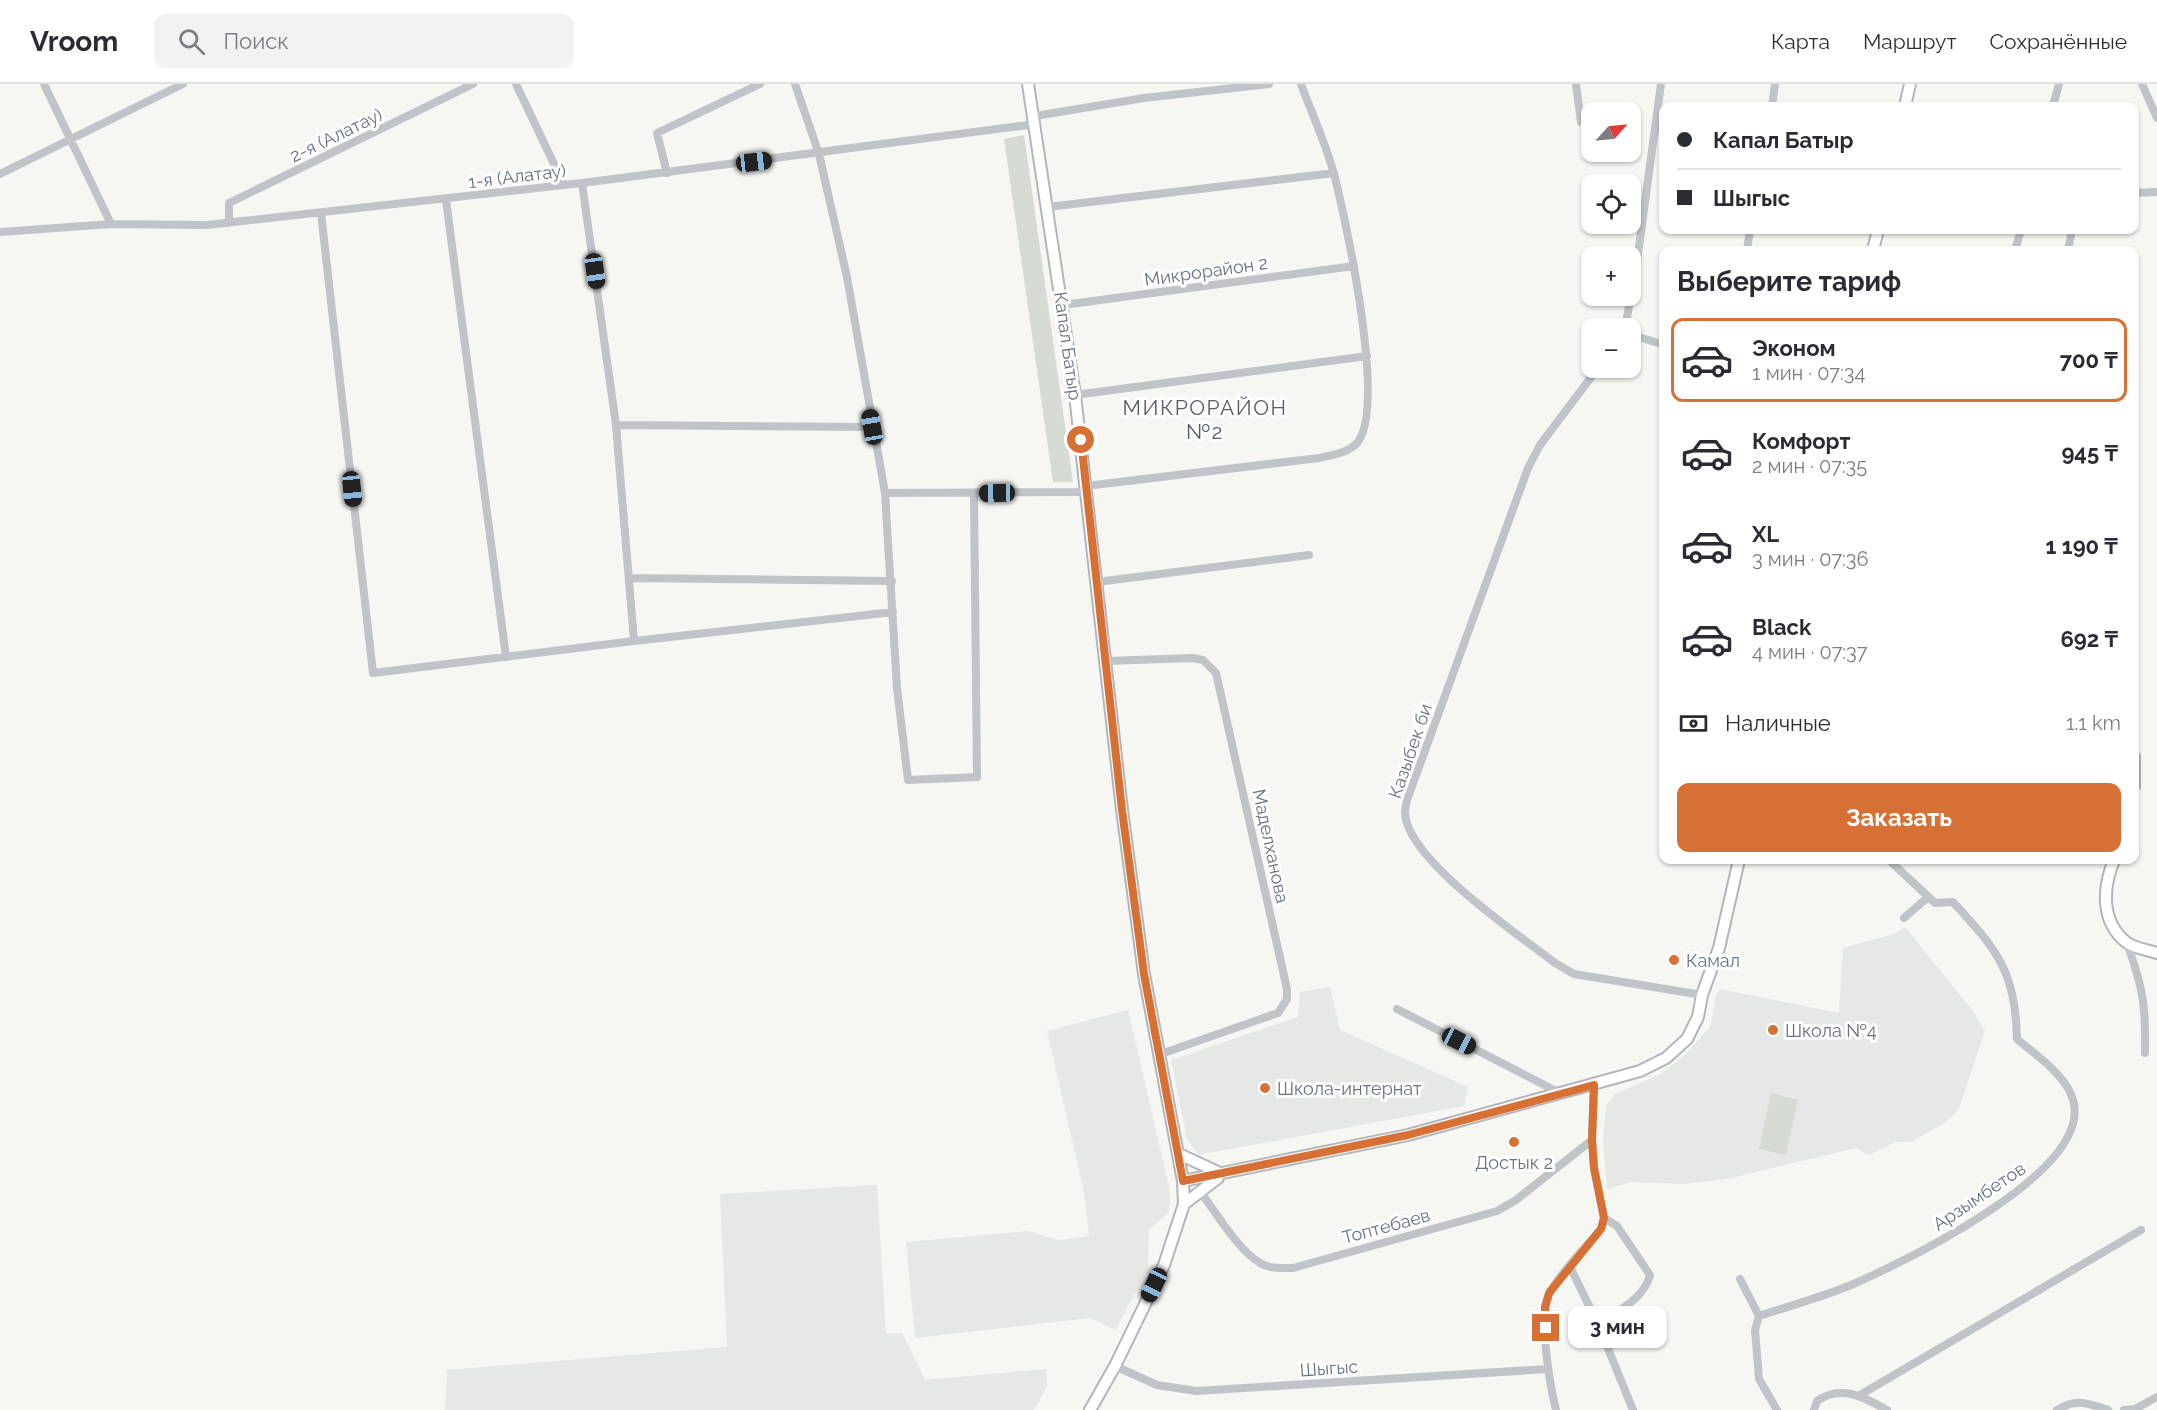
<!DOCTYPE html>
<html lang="ru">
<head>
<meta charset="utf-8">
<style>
  :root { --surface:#fff; --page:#f2f2f3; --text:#2b2b33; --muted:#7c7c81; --line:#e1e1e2; --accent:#d67034 }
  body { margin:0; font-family:Raleway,sans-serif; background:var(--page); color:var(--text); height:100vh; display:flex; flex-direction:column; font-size:22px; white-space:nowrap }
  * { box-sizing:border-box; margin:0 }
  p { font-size:20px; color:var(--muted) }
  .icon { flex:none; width:33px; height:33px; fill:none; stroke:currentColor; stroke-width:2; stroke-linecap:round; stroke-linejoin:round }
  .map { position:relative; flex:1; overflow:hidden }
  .sheet { position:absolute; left:1659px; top:162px; width:480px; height:618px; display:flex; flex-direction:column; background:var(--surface); border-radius:12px; box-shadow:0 2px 4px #0004 }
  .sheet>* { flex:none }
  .hud { position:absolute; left:1659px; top:18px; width:480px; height:132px; border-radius:12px; box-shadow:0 2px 4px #0004; display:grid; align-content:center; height:132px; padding:0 18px; background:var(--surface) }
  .needle { width:39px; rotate:63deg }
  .fabs { position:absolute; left:1581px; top:18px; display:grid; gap:12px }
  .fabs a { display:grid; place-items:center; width:60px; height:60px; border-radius:12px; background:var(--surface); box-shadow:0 2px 4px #0004; font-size:30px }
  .end { position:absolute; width:27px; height:27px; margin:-14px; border:8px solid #d67034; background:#fff; box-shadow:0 0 0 3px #fff }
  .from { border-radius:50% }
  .bubble { position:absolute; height:42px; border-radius:12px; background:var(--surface); box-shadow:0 2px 4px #0004; font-size:20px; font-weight:700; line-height:42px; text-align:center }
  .car { position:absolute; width:18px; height:36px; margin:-18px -9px; border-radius:8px; box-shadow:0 0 4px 2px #0007; background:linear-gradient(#222 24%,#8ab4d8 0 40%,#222 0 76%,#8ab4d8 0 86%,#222 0) }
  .hud b { display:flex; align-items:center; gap:21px; height:57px; font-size:22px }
  .hud b+b { border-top:2px solid var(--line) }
  .hud i { width:15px; height:15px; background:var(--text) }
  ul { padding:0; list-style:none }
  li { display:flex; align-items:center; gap:18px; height:84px; margin:0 12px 9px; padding:0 6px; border:3px solid transparent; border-radius:12px }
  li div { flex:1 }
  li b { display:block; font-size:22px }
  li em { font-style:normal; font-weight:700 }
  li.active { border-color:var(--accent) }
  li>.icon { width:54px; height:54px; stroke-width:1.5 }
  h2 { padding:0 18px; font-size:27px; line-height:72px }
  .pay { display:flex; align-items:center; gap:15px; height:66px; padding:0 18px; font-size:22px }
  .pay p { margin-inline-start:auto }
  .primary-button { display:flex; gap:12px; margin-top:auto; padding:12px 18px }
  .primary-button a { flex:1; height:69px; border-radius:12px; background:var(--accent); color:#fff; font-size:24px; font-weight:700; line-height:69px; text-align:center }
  header { display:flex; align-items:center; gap:36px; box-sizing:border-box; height:84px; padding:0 30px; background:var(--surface); border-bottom:2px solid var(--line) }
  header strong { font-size:28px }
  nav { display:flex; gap:33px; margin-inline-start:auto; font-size:21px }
  .search { width:420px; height:54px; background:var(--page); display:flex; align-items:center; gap:15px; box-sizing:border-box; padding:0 21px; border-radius:12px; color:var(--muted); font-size:22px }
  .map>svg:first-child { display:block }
</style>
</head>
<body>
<header>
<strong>Vroom</strong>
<div class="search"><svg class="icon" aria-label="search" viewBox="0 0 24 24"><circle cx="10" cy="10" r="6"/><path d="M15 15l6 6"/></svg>Поиск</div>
<nav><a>Карта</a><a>Маршрут</a><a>Сохранённые</a></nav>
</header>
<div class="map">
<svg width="2157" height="1326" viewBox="0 0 2157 1326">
  <rect width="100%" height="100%" fill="#f6f6f3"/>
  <path fill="#e6e8e6" d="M 1905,843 L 1972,926 L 1985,947 L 1959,1025 L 1946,1038 L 1911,1058 L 1895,1058 L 1869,1071 L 1856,1064 L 1727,1095 L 1684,1100 L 1632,1098 L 1607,1105 L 1603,1058 L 1606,1022 L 1615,1010 L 1661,990 L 1686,970 L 1710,943 L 1716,913 L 1720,905 L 1839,929 L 1843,864 L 1894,850 Z
    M 1330,903 L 1340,946 L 1468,1003 L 1464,1022 L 1198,1071 L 1187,1055 L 1171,976 L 1298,933 L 1300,908 Z
    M 1128,926 L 1170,1107 L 1169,1128 L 1149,1146 L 1148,1183 L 1116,1246 L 1090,1234 L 915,1254 L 906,1158 L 1028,1147 L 1058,1156 L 1089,1152 L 1084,1108 L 1047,947 Z
    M 877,1101 L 886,1250 L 902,1249 L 925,1296 L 1046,1285 L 1047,1302 L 1034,1326 L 445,1326 L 447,1286 L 727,1263 L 720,1110 Z"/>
  <path fill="#d5dbd3" d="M 1024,51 L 1073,398 L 1053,398 L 1004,55 Z
    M 1771,1009 L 1798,1016 L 1786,1071 L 1759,1065 Z"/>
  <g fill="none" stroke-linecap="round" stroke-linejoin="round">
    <g stroke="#b2b6bb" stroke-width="14">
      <path id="secondary" d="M 1028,0 L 1075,311 L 1122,726 L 1144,890 L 1183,1097 L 1184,1120 L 1164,1181 L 1115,1282 L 1090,1326
        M 1905,22 L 1910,0
        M 1873,166 L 1878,146
        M 2134,673 L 2134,702
        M 2114,776 C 2103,803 2100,837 2126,858 C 2133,864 2148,866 2157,869
        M 1179,1070 L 1220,1089
        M 1183,1097 L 1408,1051 L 1640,987 L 1666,974 L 1687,955 L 1698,933 L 1702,911 L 1719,864 L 1739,776
        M 1184,1120 L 1218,1094"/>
    </g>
    <path stroke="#c0c3c7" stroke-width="8" d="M 44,0 L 111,140
      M 516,0 L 564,101
      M 795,0 L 819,70 L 847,193 L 885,409 L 897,604 L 908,696 L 977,693 L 974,410
      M 1576,0 L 1581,38
      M 2142,0 L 2157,34
      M 1772,22 L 1775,0
      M 2053,22 L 2059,0
      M 1035,32 L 1144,14 L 1269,0
      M 667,89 L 657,49 L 760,0
      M 0,90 L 183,0
      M 582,99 L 616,341 L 634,557
      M 2134,109 L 2157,108
      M 446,116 L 506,573
      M 1048,123 L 1334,89
      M 321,129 L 373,589 L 634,557 L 893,528
      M 229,139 L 229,119 L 473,0
      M 0,148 L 111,140 L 207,141 L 582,99 L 1036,40
      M 1747,166 L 1750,146
      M 2015,166 L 2021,146
      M 2068,166 L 2072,146
      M 1063,221 L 1354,182
      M 1625,244 L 1636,185 L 1661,0
      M 1630,250 L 1664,261
      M 1598,284 L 1540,361 L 1528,384 L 1407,716 C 1406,721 1405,726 1405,730 C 1408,776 1519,851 1555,879 L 1574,890 L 1702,911
      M 1075,311 L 1367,272
      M 616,341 L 872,343
      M 1086,402 L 1319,374 C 1331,371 1348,369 1357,359 C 1387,324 1346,137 1334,90 C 1326,60 1312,30 1301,0
      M 885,409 L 1087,408
      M 629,494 L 892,497
      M 1097,498 L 1309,471
      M 1106,577 L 1192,574 L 1203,576 L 1216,589 L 1287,905 L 1287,915 L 1278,929 L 1158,971
      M 1904,834 L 1928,813
      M 2127,859 C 2143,904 2146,922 2145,969
      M 1397,925 L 1560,1009
      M 1199,1106 C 1215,1127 1238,1166 1260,1179 C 1270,1185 1282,1184 1293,1184 L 1497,1127 L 1516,1116 L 1592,1056
      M 1570,1183 L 1598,1240 L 1633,1326
      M 1740,1195 L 1759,1232 L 1755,1246 L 1759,1295 L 1777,1326
      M 1759,1232 C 1792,1221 1827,1212 1858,1198 C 1911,1174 2087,1089 2074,1020 C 2070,994 2036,971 2017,955 C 2015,887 1998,867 1953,818 L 1935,819 L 1889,776
      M 1598,1240 C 1618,1227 1644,1215 1650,1191 L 1617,1142 L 1604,1134
      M 1115,1282 L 1157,1301 L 1196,1307 L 1548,1285
      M 1860,1311 L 2141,1146
      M 1556,1326 C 1550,1301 1538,1233 1549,1211 C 1558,1191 1586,1163 1601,1145 L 1604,1134 L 1594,1084 L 1592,1056 L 1594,1001
      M 1814,1326 L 1817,1317 C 1841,1300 1864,1313 1887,1326
      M 2057,1326 C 2076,1314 2087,1319 2108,1326
      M 2124,1326 L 2135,1325 L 2157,1313"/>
    <use href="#secondary" stroke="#fff" stroke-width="10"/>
  </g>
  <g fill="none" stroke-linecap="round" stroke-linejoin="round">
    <path stroke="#d67034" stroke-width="8" d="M 1081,356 L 1122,726 L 1144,890 L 1183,1097 L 1408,1051 L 1594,1001 L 1592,1056 L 1594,1084 L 1604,1134 L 1601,1145 L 1549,1209 L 1545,1223 L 1546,1244"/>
  </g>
  <g fill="#d67034" stroke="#fff" stroke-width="2">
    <circle cx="1674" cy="876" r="6"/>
    <circle cx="1773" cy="946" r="6"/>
    <circle cx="1265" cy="1004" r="6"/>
    <circle cx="1514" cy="1058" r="6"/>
  </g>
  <g text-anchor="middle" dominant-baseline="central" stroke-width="6" stroke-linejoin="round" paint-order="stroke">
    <g font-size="18" fill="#677282" stroke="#fff">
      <text transform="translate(336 51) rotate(-26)">2-я (Алатау)</text>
      <text transform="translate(517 92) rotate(-7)">1-я (Алатау)</text>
      <text transform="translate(1206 187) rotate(-8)">Микрорайон 2</text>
      <text transform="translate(1068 262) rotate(82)">Капал Батыр</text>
      <text transform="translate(1410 667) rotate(-71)">Казыбек би</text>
      <text transform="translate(1271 762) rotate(78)">Маделханова</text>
      <text transform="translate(1979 1112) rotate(-34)">Арзымбетов</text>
      <text transform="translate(1386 1142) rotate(-15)">Топтебаев</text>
      <text transform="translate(1329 1284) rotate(-4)">Шыгыс</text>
    </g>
    <g font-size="18" fill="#677282" stroke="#fff" text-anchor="start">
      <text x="1686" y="876">Камал</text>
      <text x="1785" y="946">Школа №4</text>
      <text x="1277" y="1004">Школа-интернат</text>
      <text x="1514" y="1078" text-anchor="middle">Достык 2</text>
    </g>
    <g font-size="21" letter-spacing="1.5" fill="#555d68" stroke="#fff">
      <text x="1205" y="323">МИКРОРАЙОН<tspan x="1205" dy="24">№2</tspan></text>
    </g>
  </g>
</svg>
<div class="fabs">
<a><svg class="needle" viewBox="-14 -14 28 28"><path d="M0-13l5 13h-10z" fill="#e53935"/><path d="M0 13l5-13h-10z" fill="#7c7c81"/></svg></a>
<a><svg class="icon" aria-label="locate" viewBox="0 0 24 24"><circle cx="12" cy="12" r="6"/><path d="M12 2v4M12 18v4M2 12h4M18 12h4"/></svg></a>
<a>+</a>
<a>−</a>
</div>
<i class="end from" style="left:1081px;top:356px"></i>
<i class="end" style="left:1546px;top:1244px"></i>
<div class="bubble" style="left:1568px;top:1222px;width:99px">3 мин</div>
<i class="car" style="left:754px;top:78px;rotate:83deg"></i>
<i class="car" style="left:595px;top:187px;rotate:172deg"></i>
<i class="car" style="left:872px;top:343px;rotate:350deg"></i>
<i class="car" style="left:352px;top:405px;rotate:174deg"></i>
<i class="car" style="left:997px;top:409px;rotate:269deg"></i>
<i class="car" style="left:1459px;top:957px;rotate:117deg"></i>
<i class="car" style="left:1154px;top:1201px;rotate:205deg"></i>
<div class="hud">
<b><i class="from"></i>Капал Батыр</b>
<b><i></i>Шыгыс</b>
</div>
<section class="sheet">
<h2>Выберите тариф</h2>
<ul>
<li class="active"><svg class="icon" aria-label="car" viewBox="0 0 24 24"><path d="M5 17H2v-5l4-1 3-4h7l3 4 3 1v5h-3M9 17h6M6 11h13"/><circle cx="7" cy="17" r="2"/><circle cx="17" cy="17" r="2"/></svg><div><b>Эконом</b><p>1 мин · 07:34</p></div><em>700 ₸</em></li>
<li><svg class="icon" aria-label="car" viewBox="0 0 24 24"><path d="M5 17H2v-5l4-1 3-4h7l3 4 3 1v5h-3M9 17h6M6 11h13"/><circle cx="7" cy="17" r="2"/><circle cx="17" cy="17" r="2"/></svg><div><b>Комфорт</b><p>2 мин · 07:35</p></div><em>945 ₸</em></li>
<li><svg class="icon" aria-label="car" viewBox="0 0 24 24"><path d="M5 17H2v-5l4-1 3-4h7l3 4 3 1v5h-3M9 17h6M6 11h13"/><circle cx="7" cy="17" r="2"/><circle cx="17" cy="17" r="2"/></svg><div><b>XL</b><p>3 мин · 07:36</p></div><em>1 190 ₸</em></li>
<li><svg class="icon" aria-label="car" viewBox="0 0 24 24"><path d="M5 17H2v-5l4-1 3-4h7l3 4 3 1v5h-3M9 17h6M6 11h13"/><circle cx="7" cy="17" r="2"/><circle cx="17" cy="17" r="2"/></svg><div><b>Black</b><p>4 мин · 07:37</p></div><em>692 ₸</em></li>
</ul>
<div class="pay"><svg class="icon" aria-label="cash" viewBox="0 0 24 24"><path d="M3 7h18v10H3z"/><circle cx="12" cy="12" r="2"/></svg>Наличные<p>1.1 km</p></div>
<div class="primary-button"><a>Заказать</a></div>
</section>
</div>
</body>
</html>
